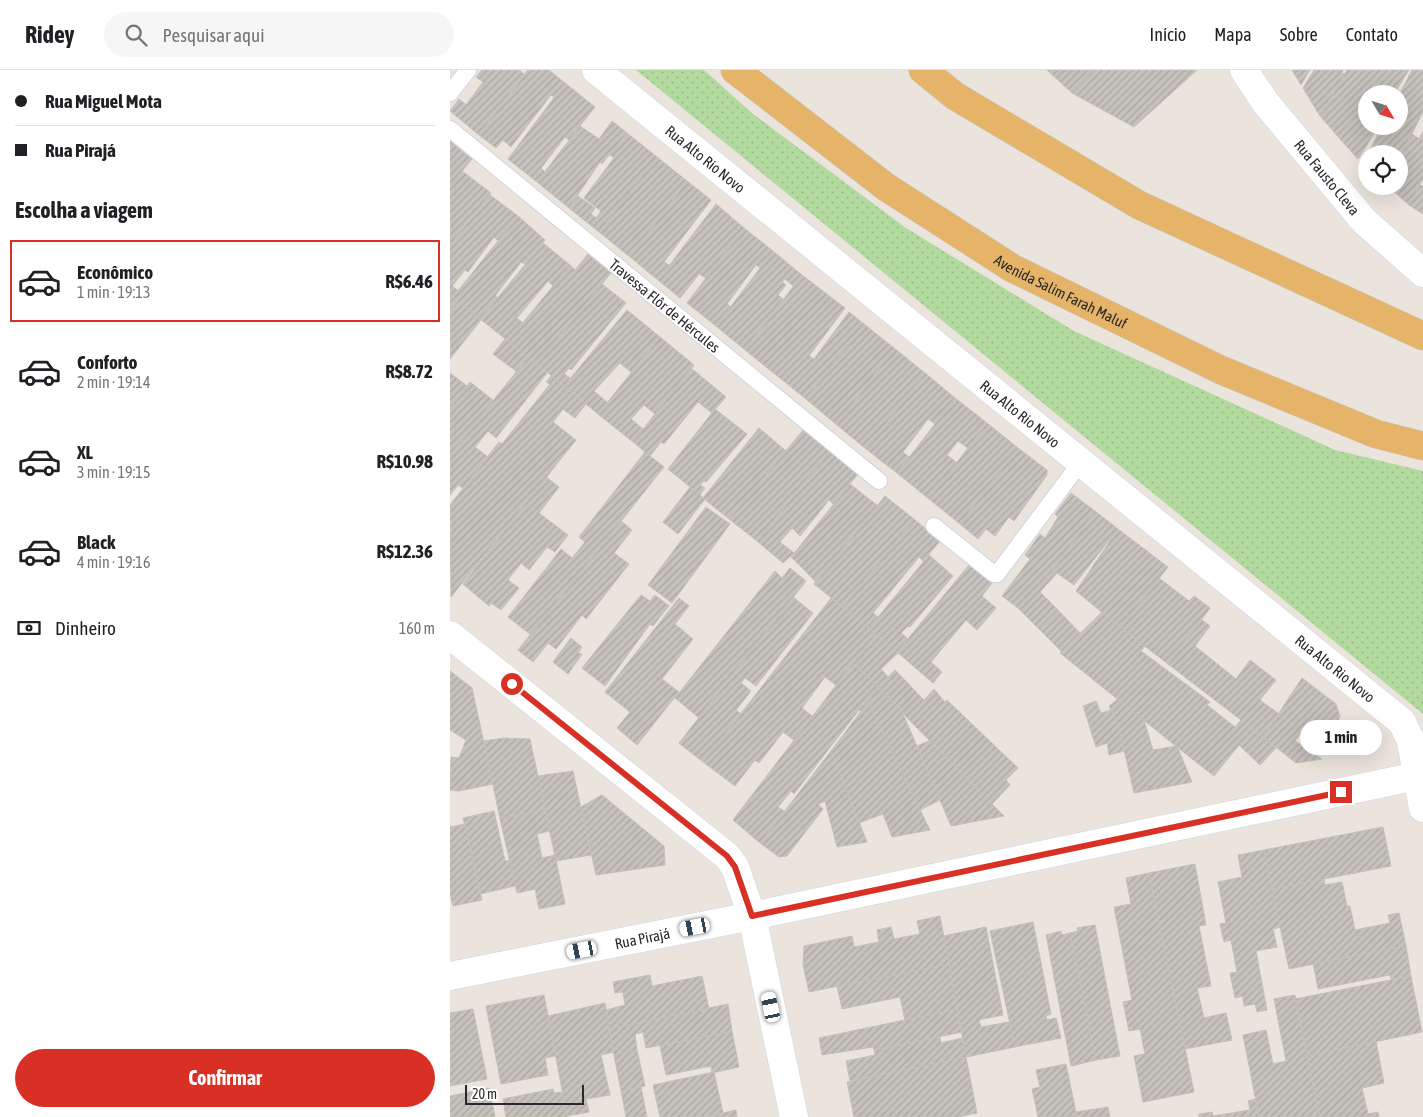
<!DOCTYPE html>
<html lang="pt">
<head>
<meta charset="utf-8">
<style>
  :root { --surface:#fff; --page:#f6f6f6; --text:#202124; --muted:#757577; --line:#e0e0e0; --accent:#d93025 }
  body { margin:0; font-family:"Asap Condensed",sans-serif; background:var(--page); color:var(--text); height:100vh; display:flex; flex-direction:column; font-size:19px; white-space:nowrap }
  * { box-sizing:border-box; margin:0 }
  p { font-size:16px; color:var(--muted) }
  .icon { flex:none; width:28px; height:28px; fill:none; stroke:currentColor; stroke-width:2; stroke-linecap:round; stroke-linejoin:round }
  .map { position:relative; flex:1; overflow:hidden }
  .side { display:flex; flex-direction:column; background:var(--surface); width:450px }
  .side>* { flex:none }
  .guide { display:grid; align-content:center; height:110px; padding:0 15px; background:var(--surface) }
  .needle { width:32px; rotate:128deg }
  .buttons { position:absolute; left:908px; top:15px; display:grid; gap:10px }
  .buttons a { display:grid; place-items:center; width:50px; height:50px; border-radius:50%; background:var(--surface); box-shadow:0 5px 20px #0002; font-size:25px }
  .scale { position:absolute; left:15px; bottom:12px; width:119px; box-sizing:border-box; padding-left:5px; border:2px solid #292929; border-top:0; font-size:14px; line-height:18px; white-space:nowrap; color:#292929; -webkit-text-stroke:4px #fff; paint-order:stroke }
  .end { position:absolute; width:22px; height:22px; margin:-11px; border:6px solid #d93025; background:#fff; box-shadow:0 0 0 2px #fff }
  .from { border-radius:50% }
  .bubble { position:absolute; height:35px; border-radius:18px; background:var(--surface); box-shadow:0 5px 20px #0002; font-size:16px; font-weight:700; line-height:35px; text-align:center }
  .car { position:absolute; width:15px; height:30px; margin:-15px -8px; border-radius:6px; box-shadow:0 0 4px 1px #0007; background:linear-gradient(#fff 24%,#345 0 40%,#fff 0 76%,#345 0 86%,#fff 0) }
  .guide b { display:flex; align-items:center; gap:18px; height:48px; font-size:19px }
  .guide b+b { border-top:1px solid var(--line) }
  .guide i { width:12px; height:12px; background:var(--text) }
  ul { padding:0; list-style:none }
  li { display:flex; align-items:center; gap:15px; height:82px; margin:0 10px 8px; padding:0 5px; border:2px solid transparent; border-radius:0px }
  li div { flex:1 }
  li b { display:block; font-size:19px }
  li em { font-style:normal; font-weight:700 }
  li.current { border-color:var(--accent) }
  li>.icon { width:45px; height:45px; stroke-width:1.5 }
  h2 { padding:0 15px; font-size:22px; line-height:60px }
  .pay { display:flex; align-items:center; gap:12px; height:55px; padding:0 15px; font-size:19px }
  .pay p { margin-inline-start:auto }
  .button { display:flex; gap:10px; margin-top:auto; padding:10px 15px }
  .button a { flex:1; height:58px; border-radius:30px; background:var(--accent); color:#fff; font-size:20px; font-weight:700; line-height:58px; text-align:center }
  header { display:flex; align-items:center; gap:30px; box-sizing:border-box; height:70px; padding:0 25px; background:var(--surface); border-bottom:1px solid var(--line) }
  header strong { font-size:24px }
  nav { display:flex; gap:28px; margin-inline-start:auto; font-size:18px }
  .search { width:350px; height:45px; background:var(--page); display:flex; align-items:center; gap:12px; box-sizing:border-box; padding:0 18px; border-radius:28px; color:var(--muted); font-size:19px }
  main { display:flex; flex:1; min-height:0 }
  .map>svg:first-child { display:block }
</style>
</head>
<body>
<header>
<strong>Ridey</strong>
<div class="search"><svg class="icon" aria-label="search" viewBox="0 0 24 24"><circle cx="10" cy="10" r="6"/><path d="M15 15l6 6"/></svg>Pesquisar aqui</div>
<nav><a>Início</a><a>Mapa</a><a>Sobre</a><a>Contato</a></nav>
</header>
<main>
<section class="side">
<div class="guide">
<b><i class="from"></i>Rua Miguel Mota</b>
<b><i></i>Rua Pirajá</b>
</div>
<h2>Escolha a viagem</h2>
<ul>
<li class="current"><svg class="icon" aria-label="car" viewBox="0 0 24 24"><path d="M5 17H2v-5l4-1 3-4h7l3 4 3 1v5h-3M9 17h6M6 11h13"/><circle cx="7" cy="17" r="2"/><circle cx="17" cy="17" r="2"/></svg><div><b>Econômico</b><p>1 min · 19:13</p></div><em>R$6.46</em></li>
<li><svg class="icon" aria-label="car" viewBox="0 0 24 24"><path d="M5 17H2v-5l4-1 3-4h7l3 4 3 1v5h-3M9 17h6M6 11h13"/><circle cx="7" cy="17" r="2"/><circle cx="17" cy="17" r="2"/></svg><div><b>Conforto</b><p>2 min · 19:14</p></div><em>R$8.72</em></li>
<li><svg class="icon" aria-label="car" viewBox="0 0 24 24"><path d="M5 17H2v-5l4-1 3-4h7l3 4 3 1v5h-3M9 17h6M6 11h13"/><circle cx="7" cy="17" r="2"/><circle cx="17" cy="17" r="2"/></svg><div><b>XL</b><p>3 min · 19:15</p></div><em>R$10.98</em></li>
<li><svg class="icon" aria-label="car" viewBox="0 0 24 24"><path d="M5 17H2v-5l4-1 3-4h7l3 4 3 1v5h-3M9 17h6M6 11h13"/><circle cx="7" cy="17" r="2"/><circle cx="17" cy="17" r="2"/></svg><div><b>Black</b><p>4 min · 19:16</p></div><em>R$12.36</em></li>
</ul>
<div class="pay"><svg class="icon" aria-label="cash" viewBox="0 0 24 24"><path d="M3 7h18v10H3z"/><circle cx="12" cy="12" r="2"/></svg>Dinheiro<p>160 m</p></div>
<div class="button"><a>Confirmar</a></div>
</section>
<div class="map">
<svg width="973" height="1047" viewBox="0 0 973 1047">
  <defs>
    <pattern id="grass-dots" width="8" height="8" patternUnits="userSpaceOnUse" patternTransform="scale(1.25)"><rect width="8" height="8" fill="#b2da9f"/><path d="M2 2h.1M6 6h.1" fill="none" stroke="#99bb89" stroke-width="1.8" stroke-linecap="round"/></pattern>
    <pattern id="building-hatch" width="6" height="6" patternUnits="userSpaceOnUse" patternTransform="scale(1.25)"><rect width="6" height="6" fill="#c5c1bc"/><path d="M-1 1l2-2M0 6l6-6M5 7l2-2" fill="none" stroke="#a9a6a2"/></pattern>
  </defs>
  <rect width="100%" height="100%" fill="#eae4dc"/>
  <path fill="url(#grass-dots)" d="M 186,0 L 254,0 L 303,44 L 456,158 L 624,261 L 885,380 L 973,401 L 973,644 Z"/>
  <path fill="url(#building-hatch)" stroke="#c5c0b6" d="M 32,0 L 69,0 L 74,4 L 29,65 L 0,41 L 9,29 L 16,35 L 33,12 L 26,7 Z
    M 78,0 L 99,0 L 115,13 L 104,27 L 101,25 L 61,77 L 53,70 L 46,78 L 29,65 Z
    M 597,0 L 645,0 L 622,23 Z
    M 645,0 L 747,0 L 684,57 L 622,23 Z
    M 842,0 L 860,0 L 851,15 Z
    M 864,0 L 893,0 L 892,3 L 895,4 L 870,46 L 853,18 Z
    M 897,0 L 932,0 L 890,69 L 870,46 Z
    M 932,0 L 959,0 L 947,19 L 950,22 L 949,25 L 918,24 Z
    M 962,0 L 973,0 L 973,42 L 950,87 L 949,84 L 918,84 L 932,56 L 949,56 L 949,25 Z
    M 115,13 L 145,37 L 119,70 L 115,67 L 91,98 L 95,102 L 87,112 L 58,89 Z
    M 916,26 L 916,56 L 929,56 L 908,89 L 890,69 Z
    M 162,51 L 177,63 L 152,94 L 150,92 L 119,138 L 87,112 L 130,56 L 149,69 Z
    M 973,61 L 973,109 L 959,135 L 938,116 L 949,116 L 949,89 L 962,64 L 969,69 Z
    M 177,63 L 207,87 L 149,162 L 119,138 L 128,126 L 145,138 L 141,144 L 146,148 L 151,141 L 134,128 L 164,88 L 160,85 Z
    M 0,71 L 22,89 L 0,116 Z
    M 207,87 L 237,111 L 180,187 L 149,162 Z
    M 12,101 L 41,123 L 0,175 L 0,116 Z
    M 237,111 L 261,130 L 214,192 L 219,195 L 208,210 L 180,187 Z
    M 970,115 L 973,116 L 973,144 L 959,135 Z
    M 40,125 L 68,146 L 48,171 L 44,167 L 18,202 L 15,200 L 2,216 L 9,221 L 3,227 L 0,225 L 0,175 Z
    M 266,134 L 294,158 L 256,208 L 249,204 L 230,228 L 208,210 Z
    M 68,146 L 95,170 L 75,194 L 71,192 L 45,226 L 48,228 L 30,249 L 3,227 Z
    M 294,158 L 323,181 L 311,198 L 306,195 L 277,234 L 281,237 L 266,256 L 237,233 Z
    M 93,173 L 120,195 L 103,216 L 98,211 L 67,248 L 73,253 L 58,271 L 30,249 Z
    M 323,181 L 352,205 L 343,216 L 335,209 L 332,212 L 336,215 L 328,225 L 333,229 L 295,280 L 266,256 Z
    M 138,184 L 161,203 L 87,294 L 58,271 L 120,195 L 125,200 Z
    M 352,205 L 395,238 L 359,286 L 364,289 L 399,242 L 414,254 L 356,329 L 295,280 Z
    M 152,214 L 176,233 L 121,300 L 119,298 L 114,304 L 120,308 L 114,316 L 87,294 Z
    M 0,225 L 8,231 L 0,241 Z
    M 8,231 L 31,250 L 0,289 L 0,241 Z
    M 177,240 L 210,267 L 181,302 L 170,293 L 144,321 L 158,333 L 148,344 L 114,316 Z
    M 414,254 L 444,278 L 387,355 L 356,329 Z
    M 210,267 L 244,295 L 205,344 L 194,335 L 181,349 L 193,359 L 183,372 L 148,344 Z
    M 55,269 L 78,287 L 67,302 L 43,284 Z
    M 444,278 L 475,303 L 416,379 L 387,355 Z
    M 78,287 L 97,303 L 46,368 L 38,361 L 25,377 L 38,387 L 13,418 L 8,415 L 0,425 L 0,385 Z
    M 241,298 L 276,327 L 262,343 L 248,332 L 214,374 L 211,372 L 200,386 L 183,372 Z
    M 0,303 L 17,316 L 0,338 Z
    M 475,303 L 505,328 L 485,354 L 478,349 L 453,382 L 459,387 L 447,403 L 416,379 Z
    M 101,306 L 136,334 L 125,348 L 113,339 L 103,352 L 126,370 L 1,527 L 0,435 L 49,372 L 52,374 L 100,314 L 96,312 Z
    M 20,312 L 44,331 L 0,385 L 0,338 Z
    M 505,328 L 537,353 L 518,378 L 508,371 L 497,385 L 507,393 L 479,429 L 447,403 Z
    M 265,339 L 297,364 L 256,412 L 254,411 L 250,415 L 255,418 L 250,425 L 218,399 Z
    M 537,353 L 568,378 L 510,454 L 479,429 Z
    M 309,358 L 336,381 L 279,449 L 253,428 Z
    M 354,359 L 380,381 L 307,471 L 279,449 Z
    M 568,378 L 597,400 L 597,405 L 564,451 L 559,447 L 545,466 L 536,459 L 528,469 L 510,454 Z
    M 380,381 L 408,404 L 383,434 L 379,430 L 350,466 L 342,458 L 330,472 L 344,483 L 333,493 L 307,471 Z
    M 195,382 L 214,397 L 81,565 L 58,547 L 111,479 L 122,488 L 135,472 L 129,467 Z
    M 96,407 L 109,417 L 89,443 L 118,465 L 105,482 L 97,477 L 79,500 L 71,493 L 58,510 L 69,518 L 51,540 L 41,533 L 39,536 L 13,514 Z
    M 400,414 L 428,436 L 366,512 L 341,487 Z
    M 240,417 L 255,429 L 228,464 L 213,452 Z
    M 621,423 L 645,441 L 603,500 L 568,538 L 552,526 L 580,489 L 575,485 L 590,464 L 595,468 L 608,447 L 605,444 Z
    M 435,426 L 464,449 L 393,537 L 364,514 Z
    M 256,437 L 280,454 L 222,533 L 198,515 Z
    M 645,441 L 668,459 L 624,515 L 607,503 L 590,522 L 608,540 L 589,559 L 568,538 L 603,500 Z
    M 464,449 L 490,471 L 473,491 L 469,487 L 423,543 L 428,547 L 419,558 L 393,537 Z
    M 171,451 L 182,460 L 164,483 L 179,494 L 136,549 L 132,545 L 106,579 L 98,573 L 83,592 L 68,580 Z
    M 668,459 L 718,497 L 671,558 L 626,521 Z
    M 479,485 L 503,506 L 460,557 L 458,556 L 451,563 L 458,569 L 447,582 L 419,558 Z
    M 519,495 L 542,513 L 532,526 L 546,538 L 527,560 L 516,550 L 481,592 L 492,602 L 483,613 L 447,582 Z
    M 340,498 L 356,511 L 249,648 L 225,628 L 325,501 L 332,508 Z
    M 709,508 L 739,531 L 744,526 L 760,538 L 718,594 L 671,558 Z
    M 191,525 L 200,531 L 205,525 L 219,536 L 203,556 L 200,554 L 155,616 L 132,598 Z
    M 343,527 L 363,543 L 306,616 L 295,608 L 291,613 L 301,621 L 286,640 L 291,644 L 253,692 L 229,673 Z
    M 229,528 L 239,536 L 225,554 L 243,569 L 212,609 L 229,622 L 187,675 L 167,658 L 180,642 L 155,622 Z
    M 381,528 L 426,564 L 386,615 L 375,607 L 352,638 L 362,646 L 344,670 L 333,662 L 309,693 L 305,690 L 285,716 L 253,692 Z
    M 608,540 L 630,563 L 612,582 L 589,559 Z
    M 652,542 L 695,576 L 691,581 L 760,632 L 757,635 L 785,657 L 791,650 L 826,678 L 810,695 L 789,675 L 764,706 L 732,681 L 610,583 Z
    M 751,549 L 760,556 L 745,576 L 786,609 L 800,590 L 826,610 L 810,630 L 829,644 L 813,667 L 718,594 Z
    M 426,564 L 448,583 L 431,599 L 438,607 L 445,600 L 474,630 L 484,619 L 495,632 L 497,630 L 568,698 L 556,710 L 560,715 L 542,734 L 403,593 Z
    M 121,568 L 132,577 L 128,583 L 132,584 L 118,604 L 103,592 Z
    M 403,593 L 428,616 L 418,632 L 411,641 L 409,640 L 344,724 L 341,721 L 328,737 L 334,741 L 310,773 L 283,750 Z
    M 0,601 L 22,618 L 43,714 L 9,721 L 0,720 L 1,687 L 9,688 L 16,670 L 0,660 Z
    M 852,608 L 886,634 L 890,647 L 875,675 L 852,662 L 845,671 L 872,689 L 846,693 L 813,667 Z
    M 428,616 L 451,639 L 490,730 L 470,740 L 418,632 Z
    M 668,629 L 694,650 L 703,680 L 727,676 L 742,712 L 684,723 L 668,654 L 659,636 Z
    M 646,631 L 651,643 L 661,640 L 668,654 L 674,681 L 659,685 L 657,673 L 646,677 L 633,636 Z
    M 418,632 L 470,740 L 480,760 L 442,767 L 433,744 L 409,753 L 381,681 Z
    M 54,668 L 80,669 L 95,739 L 50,749 L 34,671 Z
    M 481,670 L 542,734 L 554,746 L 501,756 L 467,676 Z
    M 381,681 L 417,772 L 387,777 L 375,731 L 368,734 L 373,739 L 337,786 L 329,787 L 310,773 Z
    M 123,701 L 141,785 L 106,791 L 88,706 Z
    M 152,725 L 214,776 L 215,795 L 146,805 L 131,737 Z
    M 95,739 L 100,761 L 87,764 L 92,788 L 105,785 L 115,834 L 89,839 L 85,819 L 67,823 L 50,749 Z
    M 44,741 L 55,791 L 60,790 L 65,816 L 30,824 L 13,748 Z
    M 15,754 L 32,830 L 3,836 L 0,824 L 0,757 Z
    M 933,757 L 941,796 L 822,819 L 814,780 Z
    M 814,780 L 830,857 L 823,859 L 827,877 L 806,881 L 817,940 L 807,942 L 805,934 L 794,936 L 793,926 L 785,928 L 780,903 L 787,902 L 781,870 L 774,872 L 770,854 L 776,853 L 768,812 L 792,807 L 788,785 Z
    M 745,794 L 756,855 L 749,856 L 761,916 L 747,918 L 754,948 L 776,943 L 782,970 L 735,979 L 699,803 Z
    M 699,803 L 744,1022 L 693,1032 L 684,986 L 695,984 L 690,959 L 679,961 L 673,932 L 682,930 L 664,837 L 681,834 L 676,808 Z
    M 874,809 L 875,815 L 892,812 L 897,836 L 900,836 L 905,860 L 940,853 L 938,845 L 949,843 L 956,876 L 839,899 L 822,819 Z
    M 490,846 L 499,894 L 359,922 L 353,895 L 354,876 L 402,866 L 404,877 L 429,872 L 427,860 L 441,857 L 444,869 L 470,864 L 467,851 Z
    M 583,852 L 601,944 L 596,946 L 597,950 L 606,948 L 611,968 L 565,977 L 540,861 Z
    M 645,855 L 670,986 L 646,990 L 620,863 L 628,861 L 627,858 Z
    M 536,857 L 553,945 L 529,950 L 531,957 L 559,952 L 565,977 L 516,987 L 494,866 Z
    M 611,861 L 612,865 L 620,863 L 646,990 L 621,996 L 596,865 Z
    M 956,876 L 961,906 L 941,909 L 940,905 L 868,919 L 863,893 Z
    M 499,894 L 507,939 L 455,950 L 450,927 L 392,939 L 387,916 Z
    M 200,905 L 202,916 L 252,906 L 259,939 L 159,959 L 156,940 L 175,935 L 173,922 L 165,923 L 163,912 Z
    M 961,906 L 972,962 L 857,986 L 845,929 Z
    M 94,925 L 106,986 L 95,988 L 98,1005 L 51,1014 L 36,936 Z
    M 845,925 L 870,1047 L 809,1047 L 793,965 L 816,960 L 823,994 L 836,991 L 824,929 Z
    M 155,933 L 164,982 L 151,985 L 160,1025 L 136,1029 L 139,1042 L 117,1046 L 98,946 Z
    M 278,934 L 282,961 L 196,978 L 193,962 L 185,964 L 187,980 L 164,985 L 159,959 Z
    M 23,939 L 37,1009 L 0,1016 L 0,943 Z
    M 507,939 L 512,962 L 424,980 L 423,977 L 372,985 L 369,968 Z
    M 282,961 L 289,997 L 262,1003 L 261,996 L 216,1005 L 210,976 Z
    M 490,967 L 491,973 L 512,968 L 516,987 L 400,1011 L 396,991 L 425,985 L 424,980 Z
    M 926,971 L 934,1013 L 912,1018 L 918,1044 L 928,1042 L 929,1047 L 870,1047 L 857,986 Z
    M 187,980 L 195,1016 L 171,1021 L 164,985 Z
    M 516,987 L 527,1043 L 508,1047 L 404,1047 L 397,1012 Z
    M 616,994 L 627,1047 L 588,1047 L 582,1019 L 590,1017 L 586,1000 Z
    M 264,1002 L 273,1043 L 251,1047 L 210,1047 L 203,1015 Z
    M 191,1017 L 197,1047 L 176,1047 L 171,1021 Z
    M 39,1018 L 45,1047 L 0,1047 L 0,1026 Z
    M 103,1019 L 104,1023 L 113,1022 L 117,1047 L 56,1047 L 53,1029 Z
    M 805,1029 L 809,1047 L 749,1047 L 749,1044 L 762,1042 L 763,1046 L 800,1040 L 798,1031 Z
    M 658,1037 L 660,1047 L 627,1047 L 626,1042 Z
    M 286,1040 L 287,1047 L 251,1047 L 273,1043 Z"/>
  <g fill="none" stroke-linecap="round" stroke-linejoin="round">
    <g stroke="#d2d4e0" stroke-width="18">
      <g id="service">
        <path d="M 0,23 L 18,0"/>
        <path id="s1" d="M 0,59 L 429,411"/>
        <path d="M 484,456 L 544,504 L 547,504 L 631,392"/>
      </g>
    </g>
    <g stroke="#d2d4e0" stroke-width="29">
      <g id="minor">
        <path id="s2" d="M 794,0 L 815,32 L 914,151 L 973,203"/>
        <path d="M 0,565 L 277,786 L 285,797 L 302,846 L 344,1047"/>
        <path id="s3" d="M 0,906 L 302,846 L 967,706"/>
      </g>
    </g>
    <g stroke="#d2d4e0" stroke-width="29">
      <g id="tertiary">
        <path id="s4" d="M 146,0 L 952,652 L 961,671 L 973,738"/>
      </g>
    </g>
    <g stroke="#c3c3c3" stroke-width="29">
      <g id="trunk">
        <path id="s5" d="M 285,0 L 436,117 L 562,198 L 771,300 L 926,364 L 973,376"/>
        <path d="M 473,0 L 505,26 L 689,135 L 973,266"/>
      </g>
    </g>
    <use href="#service" stroke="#fff" stroke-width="16"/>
    <use href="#minor" stroke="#fff" stroke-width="28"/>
    <use href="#tertiary" stroke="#fff" stroke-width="28"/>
    <use href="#trunk" stroke="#e6b468" stroke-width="28"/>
  </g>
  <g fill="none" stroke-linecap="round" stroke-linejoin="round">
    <path stroke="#d93025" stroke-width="6" d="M 62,614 L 277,786 L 285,797 L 302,846 L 891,722"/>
  </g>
  <g text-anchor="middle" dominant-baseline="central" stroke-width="4" stroke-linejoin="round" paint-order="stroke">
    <g font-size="15" fill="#292929" stroke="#fff">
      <text stroke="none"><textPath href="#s4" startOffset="141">Rua Alto Rio Novo</textPath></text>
      <text stroke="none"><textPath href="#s2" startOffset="136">Rua Fausto Cleva</textPath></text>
      <text stroke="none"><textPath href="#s5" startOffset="395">Avenida Salim Farah Maluf</textPath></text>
      <text stroke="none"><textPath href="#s1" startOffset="278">Travessa Flôr de Hércules</textPath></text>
      <text stroke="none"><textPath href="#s4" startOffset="546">Rua Alto Rio Novo</textPath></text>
      <text stroke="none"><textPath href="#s4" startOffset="951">Rua Alto Rio Novo</textPath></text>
      <text stroke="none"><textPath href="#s3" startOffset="196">Rua Pirajá</textPath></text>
    </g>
  </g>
</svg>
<div class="buttons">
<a><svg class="needle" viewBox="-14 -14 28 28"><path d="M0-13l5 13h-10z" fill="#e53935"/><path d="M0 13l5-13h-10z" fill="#757577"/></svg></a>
<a><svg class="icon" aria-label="locate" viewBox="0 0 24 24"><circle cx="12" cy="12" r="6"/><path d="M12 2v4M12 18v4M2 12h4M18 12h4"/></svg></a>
</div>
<div class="scale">20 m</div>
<i class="end from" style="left:62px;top:614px"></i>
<i class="end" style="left:891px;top:722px"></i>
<div class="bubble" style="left:850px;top:650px;width:82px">1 min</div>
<i class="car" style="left:245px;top:857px;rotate:259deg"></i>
<i class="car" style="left:132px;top:880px;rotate:259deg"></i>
<i class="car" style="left:321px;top:937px;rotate:348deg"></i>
</div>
</main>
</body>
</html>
